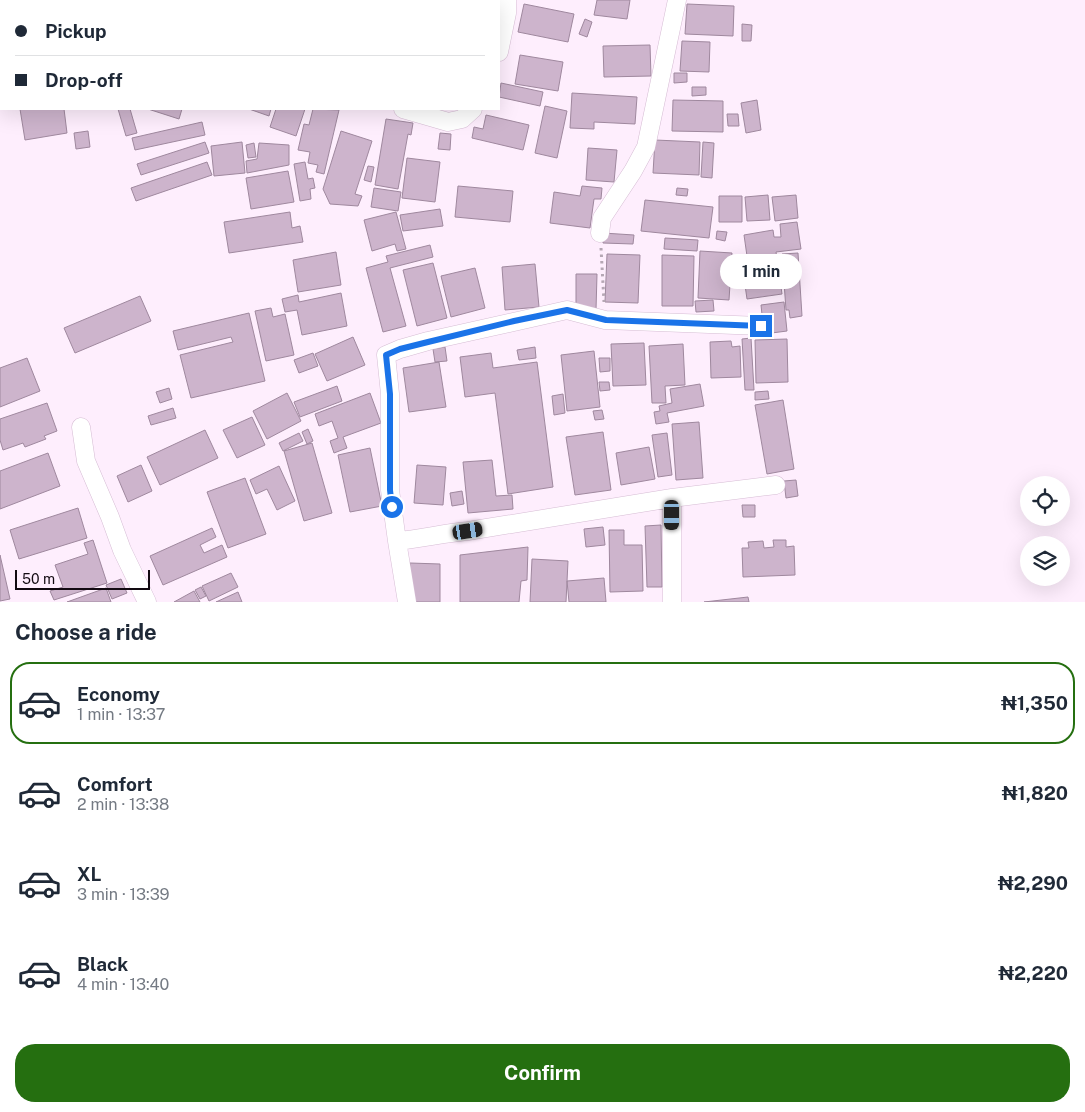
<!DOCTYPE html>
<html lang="en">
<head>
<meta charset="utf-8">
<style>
  :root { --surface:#fff; --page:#f2f2f3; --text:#1f2937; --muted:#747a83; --line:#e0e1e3; --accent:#256f10 }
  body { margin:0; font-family:"Public Sans",sans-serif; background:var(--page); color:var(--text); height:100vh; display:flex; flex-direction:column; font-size:19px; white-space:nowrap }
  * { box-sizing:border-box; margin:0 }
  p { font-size:16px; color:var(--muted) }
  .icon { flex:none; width:28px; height:28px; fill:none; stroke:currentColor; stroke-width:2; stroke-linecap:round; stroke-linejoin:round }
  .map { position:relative; height:602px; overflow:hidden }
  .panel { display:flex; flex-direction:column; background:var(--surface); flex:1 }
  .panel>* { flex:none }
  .guide { position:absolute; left:0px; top:0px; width:500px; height:110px; box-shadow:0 5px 20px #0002; display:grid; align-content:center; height:110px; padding:0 15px; background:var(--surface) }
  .tools { position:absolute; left:1020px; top:476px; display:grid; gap:10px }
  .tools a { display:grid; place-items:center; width:50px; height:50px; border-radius:50%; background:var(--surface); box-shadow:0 5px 20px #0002; font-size:25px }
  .scale { position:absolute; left:15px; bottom:12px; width:135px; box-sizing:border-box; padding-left:5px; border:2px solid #120a11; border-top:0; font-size:14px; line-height:18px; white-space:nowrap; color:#120a11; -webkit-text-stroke:4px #feeefd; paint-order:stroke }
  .end { position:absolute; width:22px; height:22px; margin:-11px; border:6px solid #1a73e8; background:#fff; box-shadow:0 0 0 2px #fff }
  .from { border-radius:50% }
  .bubble { position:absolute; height:35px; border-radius:18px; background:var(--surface); box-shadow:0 5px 20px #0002; font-size:16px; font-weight:700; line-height:35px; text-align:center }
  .car { position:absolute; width:15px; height:30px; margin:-15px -8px; border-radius:6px; box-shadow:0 0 4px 1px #0007; background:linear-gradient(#222 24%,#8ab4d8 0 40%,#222 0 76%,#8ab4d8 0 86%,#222 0) }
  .guide b { display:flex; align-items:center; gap:18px; height:48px; font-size:19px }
  .guide b+b { border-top:1px solid var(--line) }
  .guide i { width:12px; height:12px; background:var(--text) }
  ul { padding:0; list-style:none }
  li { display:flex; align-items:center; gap:15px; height:82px; margin:0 10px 8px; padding:0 5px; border:2px solid transparent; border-radius:20px }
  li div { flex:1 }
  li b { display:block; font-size:19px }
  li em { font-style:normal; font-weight:700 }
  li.current { border-color:var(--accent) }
  li>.icon { width:45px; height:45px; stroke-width:1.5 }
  h2 { padding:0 15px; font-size:22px; line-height:60px }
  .button { display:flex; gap:10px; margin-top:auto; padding:10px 15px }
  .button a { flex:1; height:58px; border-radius:20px; background:var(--accent); color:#fff; font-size:20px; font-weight:700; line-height:58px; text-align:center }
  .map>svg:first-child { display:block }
</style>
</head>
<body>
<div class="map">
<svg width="1085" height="602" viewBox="0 0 1085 602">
  <rect width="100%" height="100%" fill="#feeefd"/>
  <path fill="#cdb4cc" stroke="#9f889e" d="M 597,0 L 630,0 L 627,19 L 594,15 Z
    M 524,4 L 574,14 L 568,42 L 518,32 Z
    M 687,4 L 734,6 L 733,36 L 685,34 Z
    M 585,19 L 592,22 L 587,37 L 579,34 Z
    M 742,24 L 752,25 L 751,41 L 742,41 Z
    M 682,41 L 710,42 L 709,72 L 680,71 Z
    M 650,45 L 651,76 L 604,77 L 603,46 Z
    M 520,55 L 563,62 L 558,91 L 515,84 Z
    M 674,73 L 687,73 L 687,82 L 674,83 Z
    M 501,83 L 543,92 L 540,106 L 499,97 Z
    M 692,87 L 706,87 L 706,95 L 692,96 Z
    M 572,93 L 637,97 L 635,124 L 594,122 L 594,129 L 570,128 Z
    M 673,100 L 723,101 L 723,132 L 672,131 Z
    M 757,100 L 761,130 L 746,133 L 741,103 Z
    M 545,106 L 567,111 L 557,158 L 535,153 Z
    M 20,109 L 64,109 L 67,133 L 25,140 Z
    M 118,109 L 130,109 L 137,133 L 126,136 Z
    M 148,109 L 182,109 L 179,119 Z
    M 249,109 L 271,109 L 269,116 Z
    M 276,109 L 305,109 L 296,136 L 270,127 Z
    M 313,109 L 339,110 L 324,174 L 316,172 L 318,165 L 308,163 L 310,152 L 298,150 L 304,124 L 309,125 Z
    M 727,114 L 738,114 L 739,126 L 728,126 Z
    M 486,115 L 529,125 L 523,150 L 472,138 L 474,127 L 483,129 Z
    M 386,119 L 413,123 L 411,135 L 408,134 L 398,189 L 375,185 Z
    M 202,122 L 205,135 L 135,150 L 132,138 Z
    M 88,131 L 90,147 L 76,149 L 74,133 Z
    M 341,131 L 372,141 L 355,194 L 362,196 L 358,206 L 330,204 L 323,189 Z
    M 440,133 L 451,134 L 450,150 L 438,149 Z
    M 655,140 L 700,142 L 699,175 L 653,173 Z
    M 205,142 L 209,153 L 141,175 L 137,164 Z
    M 242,142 L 245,173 L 214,176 L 211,146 Z
    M 703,142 L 714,143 L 712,178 L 701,177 Z
    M 254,143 L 256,157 L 248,158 L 246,145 Z
    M 259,143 L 289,145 L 289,165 L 247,173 L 246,161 L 257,159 Z
    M 588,148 L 617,150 L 614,182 L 586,180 Z
    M 407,158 L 440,162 L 435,202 L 402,198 Z
    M 207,162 L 212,175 L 136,201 L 131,188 Z
    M 305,162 L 308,179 L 313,178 L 315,188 L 310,189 L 311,199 L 300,201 L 294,164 Z
    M 368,166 L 374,167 L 371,182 L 364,180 Z
    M 288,171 L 294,202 L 251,209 L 246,178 Z
    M 458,186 L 513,191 L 510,222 L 455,217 Z
    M 582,186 L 602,188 L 601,199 L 594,199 L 590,228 L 550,223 L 554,192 L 580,196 Z
    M 374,188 L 401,192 L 398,211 L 371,207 Z
    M 677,188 L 688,189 L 687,196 L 676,195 Z
    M 768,195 L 770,220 L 747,221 L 745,197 Z
    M 796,195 L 798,218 L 775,221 L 772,197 Z
    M 719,196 L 742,196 L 742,222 L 719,222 Z
    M 645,200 L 713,207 L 709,238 L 641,231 Z
    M 440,209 L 443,226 L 403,231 L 400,215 Z
    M 290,212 L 292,228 L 300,226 L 303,242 L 229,253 L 224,222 Z
    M 396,212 L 406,249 L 397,251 L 395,244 L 372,251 L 364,220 Z
    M 797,222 L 801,249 L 776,252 L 782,294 L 747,299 L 743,271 L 749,270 L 744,235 L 773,230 L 774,237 L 781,237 L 780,224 Z
    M 717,231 L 727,232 L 725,241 L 716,239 Z
    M 603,233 L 634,235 L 633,244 L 603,243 Z
    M 665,238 L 698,240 L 697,251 L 664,249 Z
    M 430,245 L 433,257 L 390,268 L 406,326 L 383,332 L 366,268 L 388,262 L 386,256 Z
    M 700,251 L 732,253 L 729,300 L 698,298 Z
    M 336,252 L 341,285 L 298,292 L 293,260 Z
    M 798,253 L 802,316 L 790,318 L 789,310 L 786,310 L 782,254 Z
    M 607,254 L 640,255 L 638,303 L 605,302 Z
    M 662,255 L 694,256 L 693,306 L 662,306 Z
    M 433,263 L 447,318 L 417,326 L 403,270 Z
    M 535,264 L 539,307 L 505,310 L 502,267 Z
    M 475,268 L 485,308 L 451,317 L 441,276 Z
    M 576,274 L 597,274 L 596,310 L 576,310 Z
    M 341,293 L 347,326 L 302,335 L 297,310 L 285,312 L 282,299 L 298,295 L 299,302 Z
    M 140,296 L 151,321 L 75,353 L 64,328 Z
    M 713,300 L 714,311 L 696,312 L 695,301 Z
    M 784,302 L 787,331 L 764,334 L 761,305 Z
    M 271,308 L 273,317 L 285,314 L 294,355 L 266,361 L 255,311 Z
    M 249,313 L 265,381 L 191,398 L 180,355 L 233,342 L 231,337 L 178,350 L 173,331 Z
    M 353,337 L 365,365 L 327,381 L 315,354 Z
    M 751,338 L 754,390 L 745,390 L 742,339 Z
    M 787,339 L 788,382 L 756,383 L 755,340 Z
    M 731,341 L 732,347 L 740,346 L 741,377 L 711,378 L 710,342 Z
    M 644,343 L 646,385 L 613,386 L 611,344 Z
    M 683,344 L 685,385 L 665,386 L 666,403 L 652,403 L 649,346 Z
    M 445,347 L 447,361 L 435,362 L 433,349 Z
    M 535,347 L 536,358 L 519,360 L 517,350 Z
    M 594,351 L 600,407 L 567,411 L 561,355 Z
    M 313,353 L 318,366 L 299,373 L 294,360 Z
    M 491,353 L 493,368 L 537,362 L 553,487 L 508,494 L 495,393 L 465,397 L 460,357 Z
    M 27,358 L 40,391 L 0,407 L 0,368 Z
    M 599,358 L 610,358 L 610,371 L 600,372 Z
    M 439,362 L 446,407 L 409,412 L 403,368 Z
    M 599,382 L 609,382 L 610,390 L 600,391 Z
    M 700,384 L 704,406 L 667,413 L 669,422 L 656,424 L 654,412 L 660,411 L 659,406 L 672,403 L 670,389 Z
    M 337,386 L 342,401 L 300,417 L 294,402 Z
    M 169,388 L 172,399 L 160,403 L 156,392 Z
    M 768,391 L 769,399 L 755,400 L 755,392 Z
    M 287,393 L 301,421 L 267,439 L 253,411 Z
    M 370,393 L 381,423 L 343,437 L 347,448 L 334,453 L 330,441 L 338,438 L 332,421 L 319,426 L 315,414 Z
    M 563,394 L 565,413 L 554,415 L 552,396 Z
    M 783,400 L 794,469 L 767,474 L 755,405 Z
    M 47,403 L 57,431 L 44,436 L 46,439 L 25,447 L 23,443 L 3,450 L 0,440 L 0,419 Z
    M 173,408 L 176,418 L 151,425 L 148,416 Z
    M 602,410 L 604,419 L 595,420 L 593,411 Z
    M 252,417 L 265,445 L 237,458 L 223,430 Z
    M 699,422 L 703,478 L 676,480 L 672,424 Z
    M 308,429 L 313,441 L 307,444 L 302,432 Z
    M 205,430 L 218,458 L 160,485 L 147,457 Z
    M 603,432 L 611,490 L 575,495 L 566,437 Z
    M 299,433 L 303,441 L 283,451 L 279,443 Z
    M 667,433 L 672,475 L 658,477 L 652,435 Z
    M 312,443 L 332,513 L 304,521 L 284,451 Z
    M 649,447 L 655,479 L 621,485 L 616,453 Z
    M 370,448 L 382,506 L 350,512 L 338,455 Z
    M 48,453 L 60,486 L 0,509 L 0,471 Z
    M 492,460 L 496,496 L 512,495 L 513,509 L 468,513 L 463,462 Z
    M 141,465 L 152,491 L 128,502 L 117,476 Z
    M 417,465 L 446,467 L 443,505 L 414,503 Z
    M 279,466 L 295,501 L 277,510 L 267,489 L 256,494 L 250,480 Z
    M 245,478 L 266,534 L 228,548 L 207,492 Z
    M 796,480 L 798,496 L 786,498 L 784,481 Z
    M 462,491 L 464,504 L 452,506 L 450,493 Z
    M 742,505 L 755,505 L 755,517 L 743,517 Z
    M 78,508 L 87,538 L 19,559 L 10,530 Z
    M 661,525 L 662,587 L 647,587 L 645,526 Z
    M 603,527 L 605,545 L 586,547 L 584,529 Z
    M 212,528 L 216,537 L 200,545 L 204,553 L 222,545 L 227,557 L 163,585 L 150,556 Z
    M 609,530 L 624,530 L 624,545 L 642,545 L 643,591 L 610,592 Z
    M 93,540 L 107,583 L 54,600 L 50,591 L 63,587 L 55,565 L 88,554 L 84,543 Z
    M 773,540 L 786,540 L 786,547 L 794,546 L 795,575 L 743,577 L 742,548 L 749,548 L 748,542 L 763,541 L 764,548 L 774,547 Z
    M 528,547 L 527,580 L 521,581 L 519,602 L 460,602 L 460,555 Z
    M 0,555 L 10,599 L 0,601 Z
    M 532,559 L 568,561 L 566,602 L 530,602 Z
    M 410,563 L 440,564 L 440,602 L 410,602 Z
    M 231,573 L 238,587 L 209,601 L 202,586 Z
    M 604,578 L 606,602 L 569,602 L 567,581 Z
    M 121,579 L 127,593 L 112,599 L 106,585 Z
    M 201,587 L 206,596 L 200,599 L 195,590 Z
    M 106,588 L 111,602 L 67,602 Z
    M 194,591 L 200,602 L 174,602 Z
    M 238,592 L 242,602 L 216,602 Z
    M 748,597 L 749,602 L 704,602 Z"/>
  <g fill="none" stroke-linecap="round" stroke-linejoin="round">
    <g stroke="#d6bdd4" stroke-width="19">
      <path id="minor" d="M 79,0 L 84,1
        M 499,52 L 507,13 L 507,0
        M 403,109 L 448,122 L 462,119 L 473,109
        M 600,233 L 602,218 L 633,171 L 646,147 L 677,0
        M 81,427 L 86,461 L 110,517 L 122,550 L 147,602
        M 397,541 L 390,490 L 390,394 L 386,355 L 400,349 L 428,341 L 567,310 L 605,320 L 761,326
        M 407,602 L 397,541 C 421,539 444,533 468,531 L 672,498 L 776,485
        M 672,602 L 672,498"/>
    </g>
    <path stroke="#b5a7b4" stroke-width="3" stroke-dasharray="2.5 4" stroke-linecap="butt" d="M 601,248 L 604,302"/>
    <use href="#minor" stroke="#fff" stroke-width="18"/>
  </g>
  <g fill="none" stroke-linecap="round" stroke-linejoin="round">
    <path stroke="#1a73e8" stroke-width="6" d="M 392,507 L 390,490 L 390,394 L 386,355 L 400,349 L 428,342 L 514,321 L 567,310 L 606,320 L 761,326"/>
  </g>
</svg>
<div class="tools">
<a><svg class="icon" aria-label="locate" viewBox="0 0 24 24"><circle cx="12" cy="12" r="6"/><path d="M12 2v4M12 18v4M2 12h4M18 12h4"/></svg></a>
<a><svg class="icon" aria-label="layers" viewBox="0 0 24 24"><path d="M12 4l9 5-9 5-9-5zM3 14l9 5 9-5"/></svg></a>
</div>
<div class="scale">50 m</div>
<i class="end from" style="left:392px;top:507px"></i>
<i class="end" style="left:761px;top:326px"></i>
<div class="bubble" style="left:720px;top:254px;width:82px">1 min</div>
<i class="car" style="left:672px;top:515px;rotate:180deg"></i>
<i class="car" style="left:468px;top:531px;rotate:81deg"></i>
<div class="guide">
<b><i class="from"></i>Pickup</b>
<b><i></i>Drop-off</b>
</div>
</div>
<section class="panel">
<h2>Choose a ride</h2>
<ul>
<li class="current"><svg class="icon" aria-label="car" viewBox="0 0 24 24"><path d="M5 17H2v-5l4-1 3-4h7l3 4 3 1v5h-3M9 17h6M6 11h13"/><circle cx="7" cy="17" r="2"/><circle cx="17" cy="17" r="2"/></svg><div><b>Economy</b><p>1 min · 13:37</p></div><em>₦1,350</em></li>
<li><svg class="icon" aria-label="car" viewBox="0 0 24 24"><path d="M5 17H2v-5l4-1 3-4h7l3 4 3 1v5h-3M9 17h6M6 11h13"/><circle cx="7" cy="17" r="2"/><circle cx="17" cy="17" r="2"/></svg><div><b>Comfort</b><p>2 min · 13:38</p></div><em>₦1,820</em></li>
<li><svg class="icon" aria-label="car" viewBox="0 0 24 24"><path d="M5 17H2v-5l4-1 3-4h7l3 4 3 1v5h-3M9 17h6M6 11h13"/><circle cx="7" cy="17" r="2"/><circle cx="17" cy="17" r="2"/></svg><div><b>XL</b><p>3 min · 13:39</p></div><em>₦2,290</em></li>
<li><svg class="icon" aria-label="car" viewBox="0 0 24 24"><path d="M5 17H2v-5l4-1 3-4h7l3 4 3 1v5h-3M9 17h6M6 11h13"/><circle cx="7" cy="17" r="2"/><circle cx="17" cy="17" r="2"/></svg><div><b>Black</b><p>4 min · 13:40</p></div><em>₦2,220</em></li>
</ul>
<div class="button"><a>Confirm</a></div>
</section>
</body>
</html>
